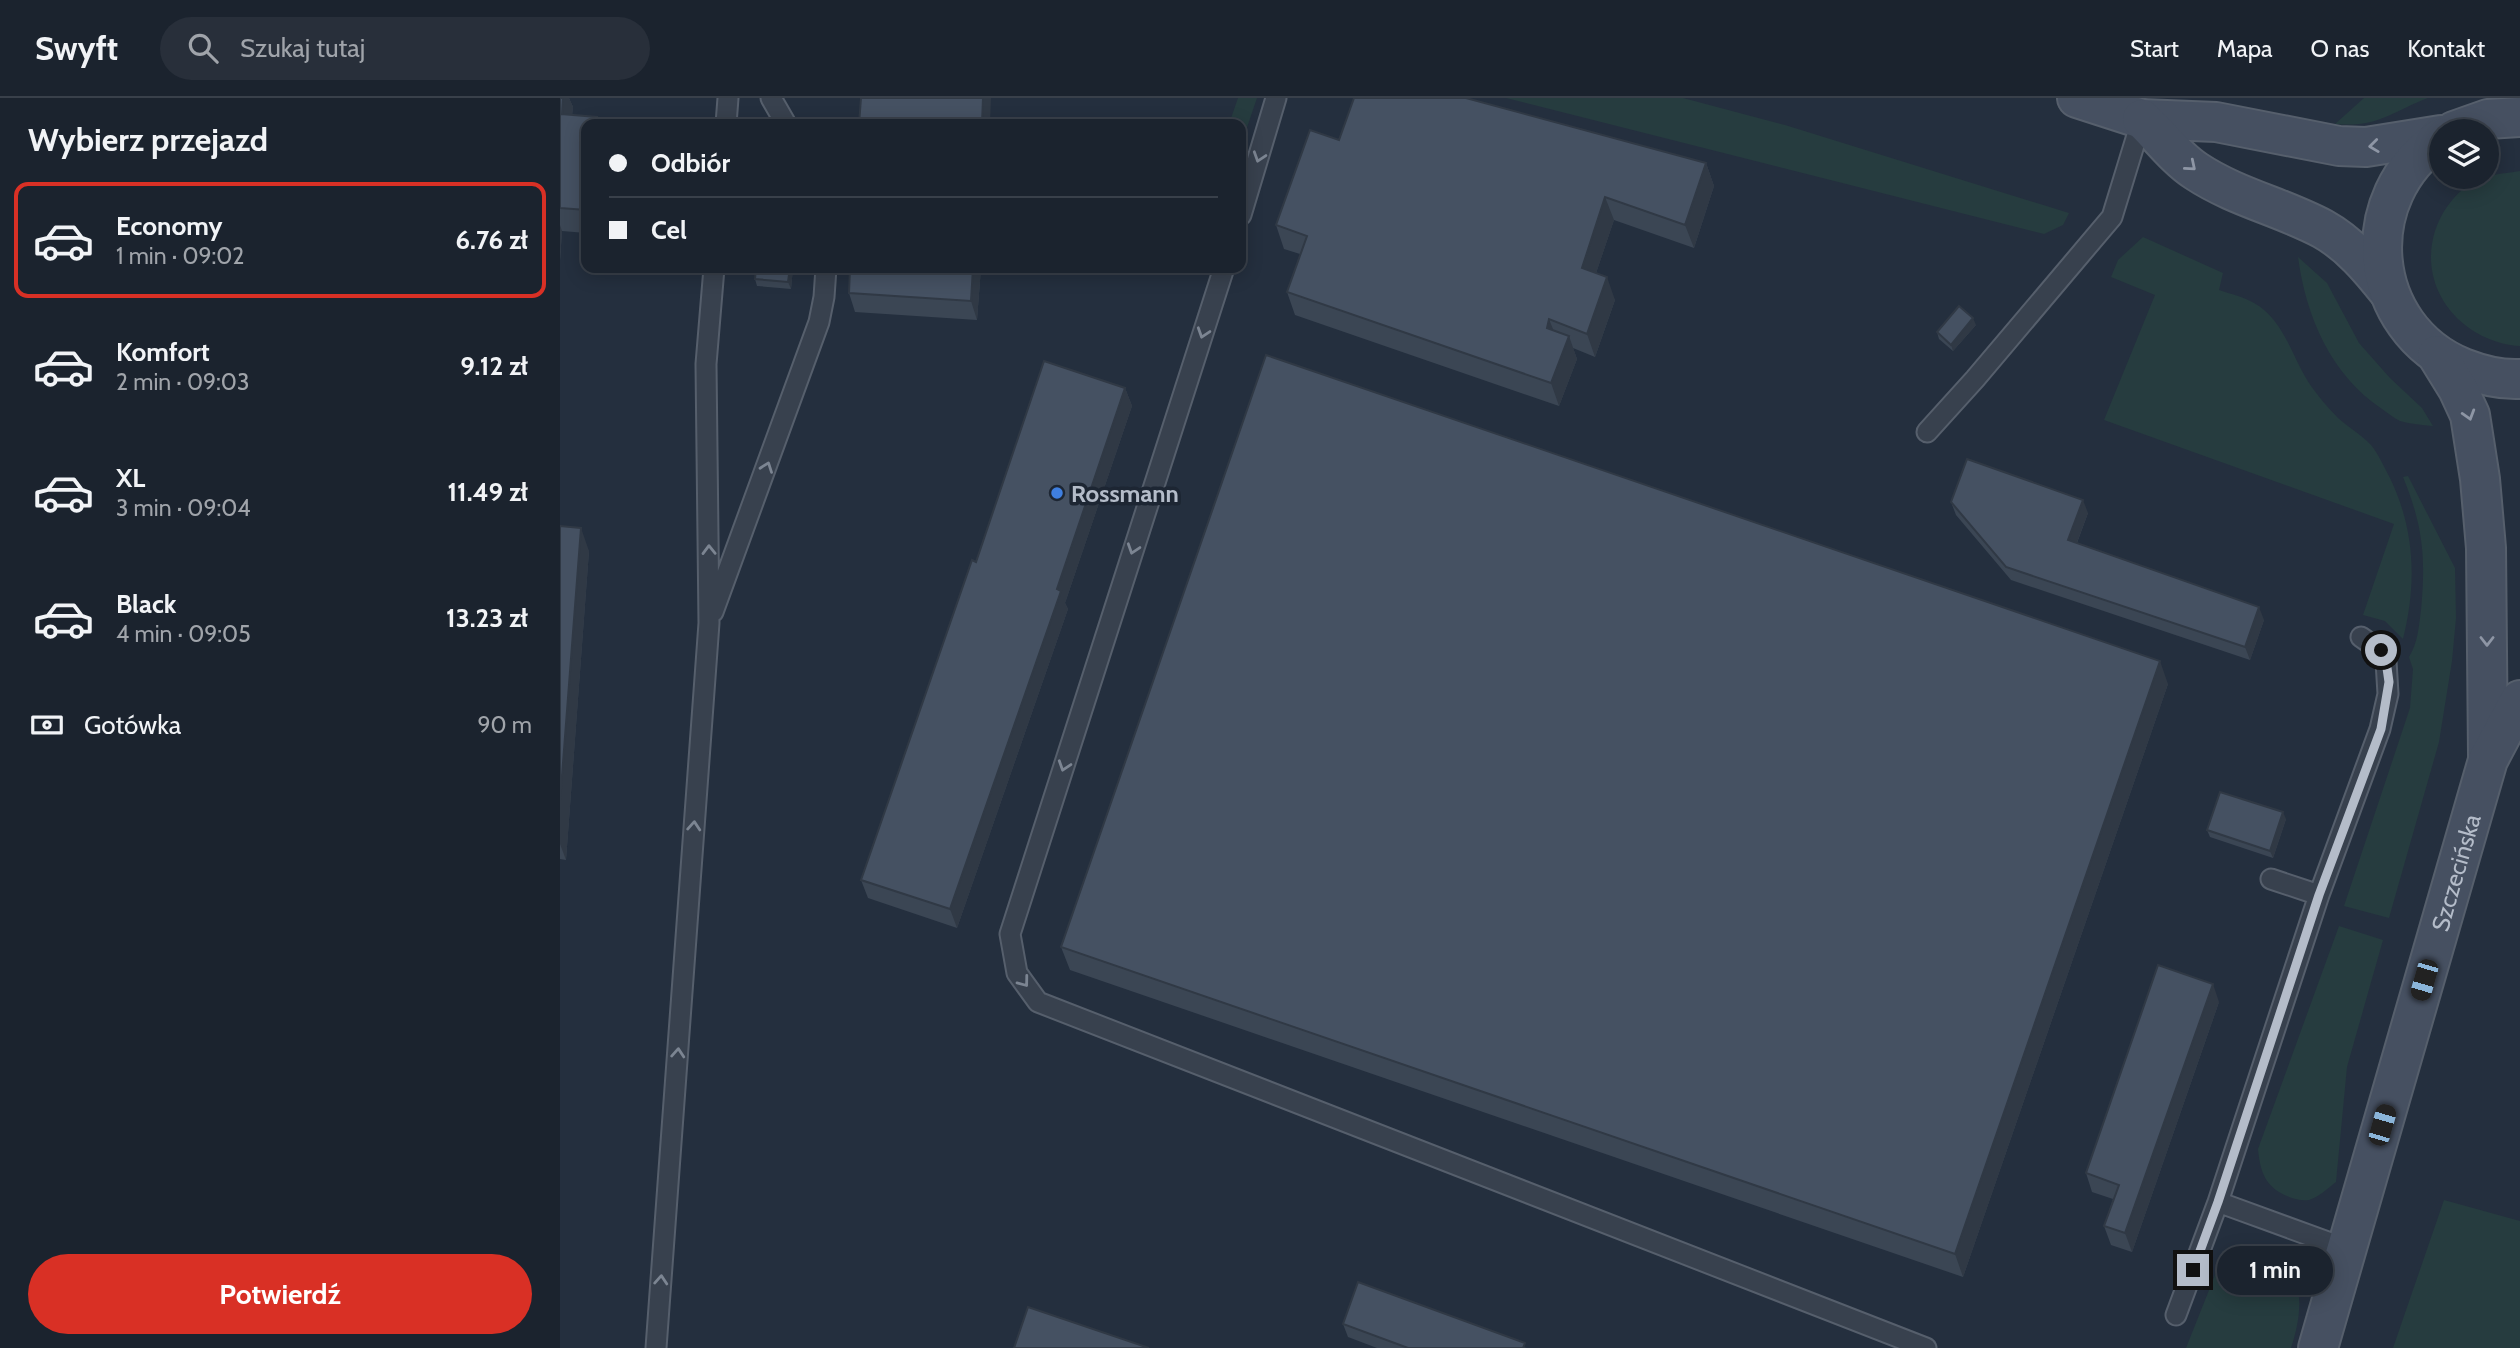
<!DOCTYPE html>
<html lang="pl">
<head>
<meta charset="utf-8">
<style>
  :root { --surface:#1b232e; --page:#282f3a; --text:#f1f3f6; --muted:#a0a4aa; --line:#39404a; --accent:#d93025 }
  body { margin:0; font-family:Cabin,sans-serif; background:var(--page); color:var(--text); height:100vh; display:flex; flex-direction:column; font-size:26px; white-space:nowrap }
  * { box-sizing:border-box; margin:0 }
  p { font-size:23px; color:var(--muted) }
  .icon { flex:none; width:38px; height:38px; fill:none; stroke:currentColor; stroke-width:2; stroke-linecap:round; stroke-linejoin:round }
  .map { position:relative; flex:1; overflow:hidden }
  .sheet { display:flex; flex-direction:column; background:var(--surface); width:560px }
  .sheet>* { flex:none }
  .hud { position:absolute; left:21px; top:21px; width:665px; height:154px; border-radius:14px; box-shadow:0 4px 18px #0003,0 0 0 2px var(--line); display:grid; align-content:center; height:154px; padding:0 28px; background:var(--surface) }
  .fabs { position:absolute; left:1869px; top:21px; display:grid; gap:14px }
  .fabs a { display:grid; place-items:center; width:70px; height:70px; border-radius:50%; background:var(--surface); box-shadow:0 4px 18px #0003,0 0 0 2px var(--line); font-size:35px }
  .end { position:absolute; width:32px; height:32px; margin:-16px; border:9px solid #b4bcc9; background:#111; box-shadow:0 0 0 4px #111 }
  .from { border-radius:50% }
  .bubble { position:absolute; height:49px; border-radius:24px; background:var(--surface); box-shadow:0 4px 18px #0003,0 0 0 2px var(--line); font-size:23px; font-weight:700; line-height:49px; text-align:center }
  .car { position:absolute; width:21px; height:42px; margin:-21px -10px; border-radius:9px; box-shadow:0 0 5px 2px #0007; background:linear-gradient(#222 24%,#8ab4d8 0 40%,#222 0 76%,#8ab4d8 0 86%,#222 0) }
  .hud b { display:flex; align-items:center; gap:24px; height:66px; font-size:26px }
  .hud b+b { border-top:2px solid var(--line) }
  .hud i { width:18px; height:18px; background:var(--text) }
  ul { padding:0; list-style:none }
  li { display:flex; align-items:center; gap:21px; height:116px; margin:0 14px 10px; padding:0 14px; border:4px solid transparent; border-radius:14px }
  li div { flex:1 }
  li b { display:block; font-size:26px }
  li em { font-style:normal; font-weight:700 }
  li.selected { border-color:var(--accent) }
  li>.icon { width:63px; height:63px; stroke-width:1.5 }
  h2 { padding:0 28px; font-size:32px; line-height:84px }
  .pay { display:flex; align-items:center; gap:18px; height:77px; padding:0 28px; font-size:26px }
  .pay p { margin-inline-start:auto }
  .primary-button { display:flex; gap:14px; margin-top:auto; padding:14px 28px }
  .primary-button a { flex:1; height:80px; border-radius:42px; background:var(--accent); color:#fff; font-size:28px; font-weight:700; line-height:80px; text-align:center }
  header { display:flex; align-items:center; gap:42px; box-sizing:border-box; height:98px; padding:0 35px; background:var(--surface); border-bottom:2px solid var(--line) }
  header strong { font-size:33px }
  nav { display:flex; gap:38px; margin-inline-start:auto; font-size:24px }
  .search { width:490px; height:63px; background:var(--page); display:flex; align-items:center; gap:18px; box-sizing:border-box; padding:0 24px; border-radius:38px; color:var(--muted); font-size:26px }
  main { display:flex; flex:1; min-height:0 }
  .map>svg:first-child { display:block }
</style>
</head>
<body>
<header>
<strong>Swyft</strong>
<div class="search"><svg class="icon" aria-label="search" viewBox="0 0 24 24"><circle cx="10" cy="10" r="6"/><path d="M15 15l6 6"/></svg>Szukaj tutaj</div>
<nav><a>Start</a><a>Mapa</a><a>O nas</a><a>Kontakt</a></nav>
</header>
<main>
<section class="sheet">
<h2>Wybierz przejazd</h2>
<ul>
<li class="selected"><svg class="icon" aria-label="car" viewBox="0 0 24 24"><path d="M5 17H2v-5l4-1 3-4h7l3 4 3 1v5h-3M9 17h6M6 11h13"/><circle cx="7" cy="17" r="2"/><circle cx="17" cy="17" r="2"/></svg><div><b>Economy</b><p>1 min · 09:02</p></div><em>6.76 zł</em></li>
<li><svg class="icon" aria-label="car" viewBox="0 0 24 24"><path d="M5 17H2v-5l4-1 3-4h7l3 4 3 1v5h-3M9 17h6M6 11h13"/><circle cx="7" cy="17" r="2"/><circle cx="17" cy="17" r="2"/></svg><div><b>Komfort</b><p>2 min · 09:03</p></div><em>9.12 zł</em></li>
<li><svg class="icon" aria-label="car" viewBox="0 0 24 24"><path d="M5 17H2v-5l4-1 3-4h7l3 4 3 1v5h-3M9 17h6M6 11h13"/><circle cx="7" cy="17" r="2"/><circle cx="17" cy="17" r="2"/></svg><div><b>XL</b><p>3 min · 09:04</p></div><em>11.49 zł</em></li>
<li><svg class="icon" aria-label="car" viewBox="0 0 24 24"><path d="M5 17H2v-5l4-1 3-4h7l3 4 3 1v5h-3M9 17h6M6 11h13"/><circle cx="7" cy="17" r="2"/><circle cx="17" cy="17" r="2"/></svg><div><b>Black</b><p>4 min · 09:05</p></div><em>13.23 zł</em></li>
</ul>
<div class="pay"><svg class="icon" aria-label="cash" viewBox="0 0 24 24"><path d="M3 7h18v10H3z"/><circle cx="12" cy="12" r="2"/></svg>Gotówka<p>90 m</p></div>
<div class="primary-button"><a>Potwierdź</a></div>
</section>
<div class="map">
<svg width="1960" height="1250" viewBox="0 0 1960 1250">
  <rect width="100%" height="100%" fill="#242f3e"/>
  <path fill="#263c3f" d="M 678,0 L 697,0 L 683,41 L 681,40 L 681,26 L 669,26 Z
    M 946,0 L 1123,0 L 1225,27 L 1509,115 L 1503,127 L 1484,136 Z
    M 1804,0 L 1868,0 C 1831,14 1818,30 1775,26 Z
    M 1960,73 L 1960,248 C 1902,244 1857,191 1875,133 C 1881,115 1893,97 1910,86 C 1925,76 1942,76 1960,73 Z
    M 1583,139 L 1663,175 L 1659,192 C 1671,196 1684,199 1694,205 C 1725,222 1732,261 1751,288 C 1759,299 1768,310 1778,320 C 1789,330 1802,337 1811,347 C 1819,357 1824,369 1830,380 C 1855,432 1857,485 1843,541 L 1825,523 L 1803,517 L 1834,426 L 1544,322 L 1595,197 L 1551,179 L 1558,162 Z
    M 1738,159 L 1767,185 L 1799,245 L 1830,280 L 1862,310 L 1873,328 C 1862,327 1851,326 1840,323 C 1834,320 1828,315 1822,311 C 1771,277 1746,219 1738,159 Z
    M 1848,378 L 1895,470 L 1896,520 L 1892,563 L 1879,644 L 1829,820 L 1784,808 L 1850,610 L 1853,571 L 1849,559 C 1858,545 1859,527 1861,512 C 1866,459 1863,428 1843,379 Z
    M 1779,828 L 1823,842 L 1787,969 L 1776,1084 C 1768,1090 1759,1099 1749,1102 C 1742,1103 1733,1101 1727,1098 C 1705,1089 1700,1073 1698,1051 Z
    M 1884,1102 L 1960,1123 L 1960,1250 L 1833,1250 Z
    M 1692,1146 L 1724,1154 C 1743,1187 1743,1213 1731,1250 L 1626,1250 L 1659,1167 L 1669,1154 Z"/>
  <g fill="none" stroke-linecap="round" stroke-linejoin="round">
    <g stroke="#565f6c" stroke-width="23">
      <path id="lane" d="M 211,0 L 226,26
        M 166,26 L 168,0
        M 681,117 L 716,0
        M 664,170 L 450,836 L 457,875 L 478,904 L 1366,1250
        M 1367,334 L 1415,281 L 1552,119 L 1582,21
        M 153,514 L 259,224 L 264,199 L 266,170
        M 1711,781 L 1759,797
        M 1658,1104 L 1787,1151
        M 1616,1217 L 1658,1104 L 1759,797 L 1820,631 L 1828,596 L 1826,563 L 1821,553 L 1801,539
        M 96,1250 L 149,525 L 146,266 L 154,170"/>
    </g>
    <g stroke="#565f6c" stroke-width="42">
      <g id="secondary">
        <path d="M 1517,0 L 1582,21 L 1656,24 L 1779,48 L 1806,49 L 1881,37"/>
        <path d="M 1582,21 C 1599,37 1616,60 1636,73 C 1675,99 1722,109 1763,131 C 1790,146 1810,170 1829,194"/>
        <path d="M 1894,33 L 1928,21 L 1960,19"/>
        <path d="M 1881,40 C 1794,98 1805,230 1903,270 C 1921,277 1940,282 1960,281"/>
        <path d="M 1877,257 L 1898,291 L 1910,317 L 1920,381 L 1926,450 L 1928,657"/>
        <path id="s1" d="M 1758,1250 L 1928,662 L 1960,602"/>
      </g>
    </g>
    <use href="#lane" stroke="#38414e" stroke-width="19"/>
    <use href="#secondary" stroke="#465061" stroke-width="38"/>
  </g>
  <path fill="#3b4654" d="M 0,0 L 9,0 L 13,9 L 12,17 L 37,19 L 40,26 L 26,26 L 26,135 L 2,133 L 0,163 Z
    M 779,42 L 1146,65 L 1154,88 L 1134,150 L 1054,122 L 1036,175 L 1055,202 L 1035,259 L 1013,250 L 1017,261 L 999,308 L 735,217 L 727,194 L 740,156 L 724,151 L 716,127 Z
    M 233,170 L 231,191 L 197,188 L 195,181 Z
    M 421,170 L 417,222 L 295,214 L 289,195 Z
    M 1416,227 L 1393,253 L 1379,241 L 1377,234 Z
    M 565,290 L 572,308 L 505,505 L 508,511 L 397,830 L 308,800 L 301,782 L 416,464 Z
    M 1391,404 L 1528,415 L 1517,445 L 1704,522 L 1690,562 L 1451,482 L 1396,417 Z
    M 0,428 L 29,453 L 6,762 L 0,761 Z
    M 1608,586 L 1403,1179 L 510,872 L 501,849 Z
    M 1726,721 L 1713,760 L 1650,739 L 1647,732 Z
    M 1659,904 L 1572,1154 L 1551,1147 L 1544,1128 L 1553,1101 L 1532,1094 L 1526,1075 Z
    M 783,1226 L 967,1250 L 817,1250 L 788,1239 Z"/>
  <path fill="#303945" d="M 3,0 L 9,0 L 13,9 L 10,39 L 2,16 Z
    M 423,0 L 431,0 L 430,26 L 422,26 Z
    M 1146,65 L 1154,88 L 1134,150 L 1125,127 Z
    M 1045,99 L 1054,122 L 1030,193 L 1022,170 Z
    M 0,127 L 2,133 L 0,163 Z
    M 230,170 L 233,170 L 231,191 L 228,184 Z
    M 413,170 L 421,170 L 417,222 L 411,203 Z
    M 1047,179 L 1055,202 L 1035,259 L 1027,236 Z
    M 1413,220 L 1416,227 L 1393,253 L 1391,247 Z
    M 989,221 L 998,244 L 987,230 Z
    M 1009,238 L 1017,261 L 999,308 L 991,285 Z
    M 565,290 L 572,308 L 505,505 L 508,511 L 397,830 L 390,811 Z
    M 1523,402 L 1528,415 L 1513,455 L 1508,442 Z
    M 21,430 L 29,453 L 6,762 L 0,746 L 0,704 Z
    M 1699,509 L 1704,522 L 1690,562 L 1685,549 Z
    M 1600,563 L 1608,586 L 1403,1179 L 1395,1156 Z
    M 1723,714 L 1726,721 L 1713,760 L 1710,753 Z
    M 1653,886 L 1659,904 L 1572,1154 L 1565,1135 Z"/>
  <path fill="#455162" stroke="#303945" stroke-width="2" d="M 0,0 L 3,0 L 2,16 L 37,19 L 36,26 L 26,26 L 26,112 L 0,110 Z
    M 301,0 L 423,0 L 422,26 L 299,26 Z
    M 794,0 L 906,0 L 1146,65 L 1125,127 L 1045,99 L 1022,170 L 1047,179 L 1027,236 L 989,221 L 987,230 L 1009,238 L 991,285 L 727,194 L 747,138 L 716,127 L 750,32 L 779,42 Z
    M 196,170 L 230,170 L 228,184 L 195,181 Z
    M 290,170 L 413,170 L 411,203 L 289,195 Z
    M 1399,208 L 1413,220 L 1391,247 L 1377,234 Z
    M 706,257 L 1600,563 L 1395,1156 L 501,849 Z
    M 484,263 L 565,290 L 497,491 L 501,493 L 390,811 L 301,782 L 412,462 L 416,464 Z
    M 1407,361 L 1523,402 L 1508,442 L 1699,509 L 1685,549 L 1446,469 L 1391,404 Z
    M 0,428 L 21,430 L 0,704 Z
    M 1660,694 L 1723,714 L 1710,753 L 1647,732 Z
    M 1598,867 L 1653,886 L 1565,1135 L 1544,1128 L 1559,1087 L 1526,1075 Z
    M 798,1184 L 965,1245 L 963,1250 L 848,1250 L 783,1226 Z
    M 468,1209 L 589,1250 L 454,1250 Z"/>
  <defs><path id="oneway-chevron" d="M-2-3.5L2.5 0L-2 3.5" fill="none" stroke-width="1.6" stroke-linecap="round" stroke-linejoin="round" transform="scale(1.75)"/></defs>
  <g stroke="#8e96a5">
    <use href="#oneway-chevron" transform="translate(1814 48) rotate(173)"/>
    <use href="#oneway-chevron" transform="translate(1631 68) rotate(40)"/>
    <use href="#oneway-chevron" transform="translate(1909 317) rotate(73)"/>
    <use href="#oneway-chevron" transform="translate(1927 543) rotate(90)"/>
  </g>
  <g stroke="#7c8592">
    <use href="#oneway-chevron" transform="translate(699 59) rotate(108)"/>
    <use href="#oneway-chevron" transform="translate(643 235) rotate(108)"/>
    <use href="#oneway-chevron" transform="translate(207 369) rotate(-70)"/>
    <use href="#oneway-chevron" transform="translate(573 451) rotate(108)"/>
    <use href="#oneway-chevron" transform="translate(149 452) rotate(-91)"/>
    <use href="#oneway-chevron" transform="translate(504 668) rotate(108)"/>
    <use href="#oneway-chevron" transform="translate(134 728) rotate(-86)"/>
    <use href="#oneway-chevron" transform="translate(464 884) rotate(53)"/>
    <use href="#oneway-chevron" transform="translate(118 955) rotate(-86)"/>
    <use href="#oneway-chevron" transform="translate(101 1182) rotate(-86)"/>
  </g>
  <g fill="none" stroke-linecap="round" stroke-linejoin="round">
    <path stroke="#b4bcc9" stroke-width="9" d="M 1633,1172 L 1658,1104 L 1759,797 L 1821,631 L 1829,584 L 1826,563 L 1821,552"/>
  </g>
  <circle fill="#3f7fe0" stroke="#1d2633" stroke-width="2.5" cx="497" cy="395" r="7"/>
  <g text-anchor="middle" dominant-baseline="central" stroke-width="7" stroke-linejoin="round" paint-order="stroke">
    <g font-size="24" font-weight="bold" fill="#b4bcc9" stroke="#1d2633" text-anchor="start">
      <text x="511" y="395">Rossmann</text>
    </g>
    <g font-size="24" fill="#b4bcc9" stroke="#1d2633">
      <text stroke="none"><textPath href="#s1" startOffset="495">Szczecińska</textPath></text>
    </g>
  </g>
</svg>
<div class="fabs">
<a><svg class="icon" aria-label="layers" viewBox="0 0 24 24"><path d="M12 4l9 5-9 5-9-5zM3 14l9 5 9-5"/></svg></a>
</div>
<i class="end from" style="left:1821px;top:552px"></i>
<i class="end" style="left:1633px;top:1172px"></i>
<div class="bubble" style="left:1657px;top:1148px;width:116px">1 min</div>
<i class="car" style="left:1864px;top:882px;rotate:196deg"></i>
<i class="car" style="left:1822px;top:1027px;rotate:16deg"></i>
<div class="hud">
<b><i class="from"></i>Odbiór</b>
<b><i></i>Cel</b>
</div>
</div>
</main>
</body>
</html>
